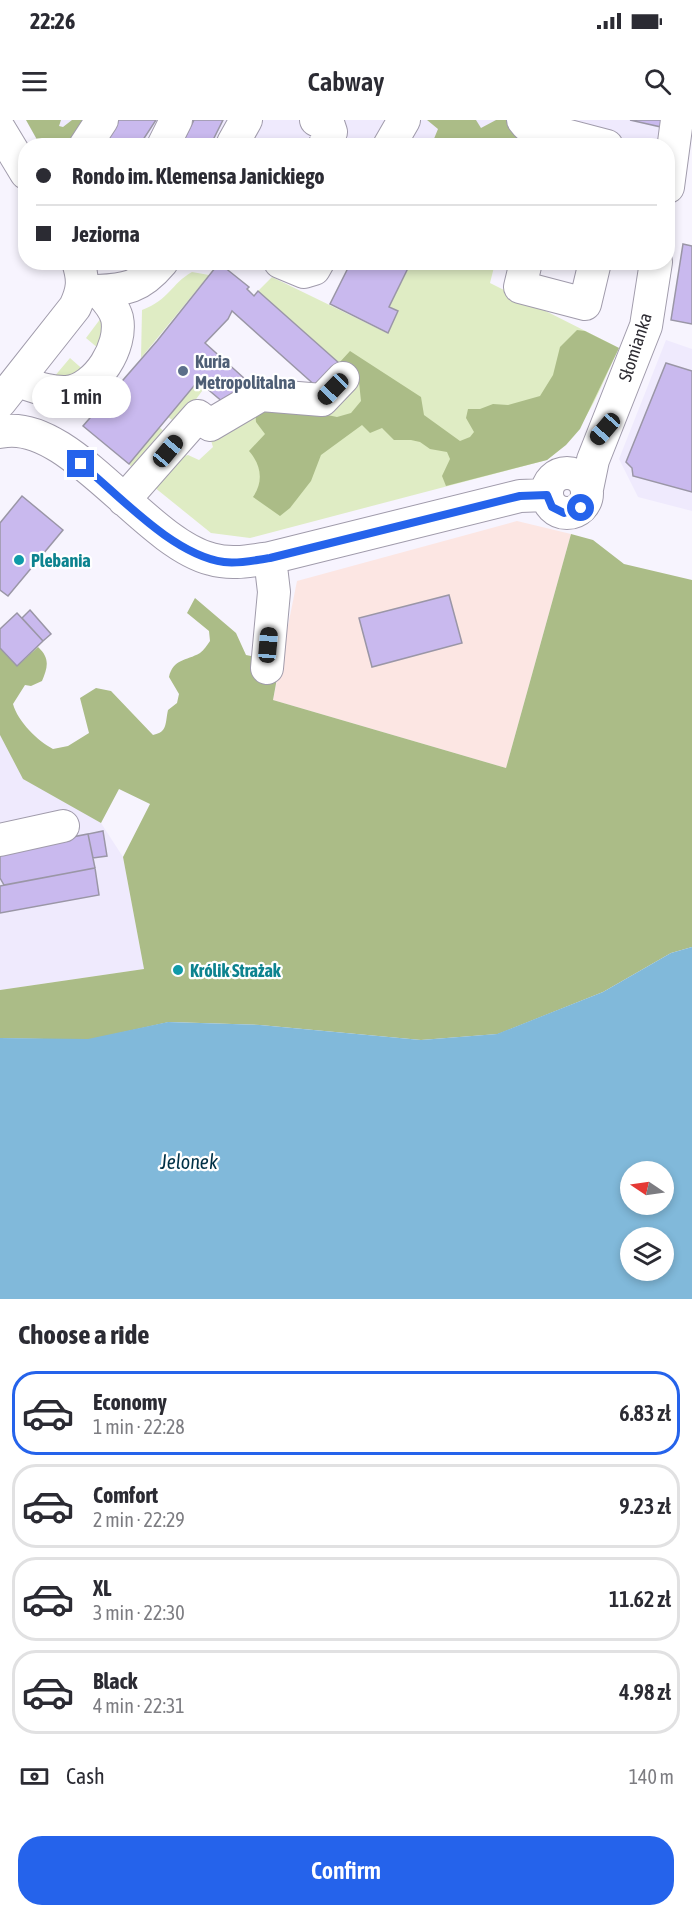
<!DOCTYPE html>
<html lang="en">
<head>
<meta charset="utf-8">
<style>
  :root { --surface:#fff; --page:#f2f2f3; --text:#2b2b33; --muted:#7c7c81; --line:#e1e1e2; --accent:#2563eb }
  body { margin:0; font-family:"Asap Condensed",sans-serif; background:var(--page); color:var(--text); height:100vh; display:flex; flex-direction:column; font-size:22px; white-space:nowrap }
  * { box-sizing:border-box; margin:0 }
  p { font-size:20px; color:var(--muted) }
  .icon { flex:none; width:33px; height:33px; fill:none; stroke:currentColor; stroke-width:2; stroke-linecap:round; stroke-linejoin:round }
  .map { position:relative; height:1179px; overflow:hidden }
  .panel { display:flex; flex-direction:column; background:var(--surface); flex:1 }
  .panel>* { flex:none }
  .hud { position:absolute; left:18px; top:18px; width:657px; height:132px; border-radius:24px; box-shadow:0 3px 9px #0003; display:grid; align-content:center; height:132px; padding:0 18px; background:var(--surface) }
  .needle { width:39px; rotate:283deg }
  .tools { position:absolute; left:620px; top:1041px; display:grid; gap:12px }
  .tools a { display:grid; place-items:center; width:54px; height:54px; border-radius:50%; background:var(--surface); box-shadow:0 3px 9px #0003; font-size:30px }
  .end { position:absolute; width:27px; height:27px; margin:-14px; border:8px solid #2563eb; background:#fff; box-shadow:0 0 0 3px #fff }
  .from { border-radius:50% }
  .bubble { position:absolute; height:42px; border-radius:21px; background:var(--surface); box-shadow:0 3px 9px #0003; font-size:20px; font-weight:600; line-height:42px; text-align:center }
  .car { position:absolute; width:18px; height:36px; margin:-18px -9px; border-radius:8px; box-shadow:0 0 4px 2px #0007; background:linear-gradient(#222 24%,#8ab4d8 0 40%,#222 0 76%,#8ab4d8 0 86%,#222 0) }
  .hud b { display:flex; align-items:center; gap:21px; height:57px; font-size:22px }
  .hud b+b { border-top:2px solid var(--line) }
  .hud i { width:15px; height:15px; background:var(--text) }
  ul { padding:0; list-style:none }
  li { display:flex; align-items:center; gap:18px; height:84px; margin:0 12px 9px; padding:0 6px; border:3px solid var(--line); border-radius:24px }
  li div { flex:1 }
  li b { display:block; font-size:22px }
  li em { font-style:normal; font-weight:600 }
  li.selected { border-color:var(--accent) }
  li>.icon { width:54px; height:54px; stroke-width:1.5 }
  h2 { padding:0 18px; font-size:27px; line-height:72px }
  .pay { display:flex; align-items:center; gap:15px; height:66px; padding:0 18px; font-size:22px }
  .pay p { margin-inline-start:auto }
  .cta { display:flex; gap:12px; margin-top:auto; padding:12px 18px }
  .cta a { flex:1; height:69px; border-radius:24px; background:var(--accent); color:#fff; font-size:24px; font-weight:600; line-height:69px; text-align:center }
  .status { display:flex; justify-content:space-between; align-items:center; height:42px; padding:0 30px; background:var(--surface); direction:ltr }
  .status svg { height:16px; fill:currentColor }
  header { display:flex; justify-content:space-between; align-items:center; height:78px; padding:0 18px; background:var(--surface); font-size:27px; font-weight:600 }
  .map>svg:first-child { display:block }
</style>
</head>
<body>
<div class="status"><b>22:26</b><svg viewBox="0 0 49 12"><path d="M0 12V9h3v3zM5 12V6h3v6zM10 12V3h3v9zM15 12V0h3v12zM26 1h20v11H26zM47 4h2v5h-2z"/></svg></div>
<header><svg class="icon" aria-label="menu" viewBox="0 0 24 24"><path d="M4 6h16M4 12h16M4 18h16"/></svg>Cabway<svg class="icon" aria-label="search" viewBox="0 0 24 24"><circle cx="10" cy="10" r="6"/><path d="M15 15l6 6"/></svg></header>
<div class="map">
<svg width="692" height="1179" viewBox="0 0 692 1179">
  <rect width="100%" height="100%" fill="#f7f4fe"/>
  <path fill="#efeafd" d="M 26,0 L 663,0 L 659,26 L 40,26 Z
    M 666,220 L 692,229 L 692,391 L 638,377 L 619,339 Z
    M 0,615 L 101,703 L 123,737 L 144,849 L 0,870 Z"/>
  <path fill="#fce6e3" d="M 517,401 L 571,414 L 506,648 L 273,580 L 297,461 Z"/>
  <path fill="#dfecc4" d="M 411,143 L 495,143 L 490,163 L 619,228 C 598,272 587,310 547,340 L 250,418 L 211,413 L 154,367 L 177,338 L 188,335 L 199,340 L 213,327 L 209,314 L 210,305 L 304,280 L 348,251 L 258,171 L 272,157 L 387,213 L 398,192 L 389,187 Z
    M 192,152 L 209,155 L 141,238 L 142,190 C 169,180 171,164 192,152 Z
    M 107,190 L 105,234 L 86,218 Z
    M 70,238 L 87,253 L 48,264 Z
    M 198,261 L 205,267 L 180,301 L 175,302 L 168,297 Z
    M 159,307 L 166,313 L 136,353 L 129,344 Z"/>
  <path fill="#abbc87" d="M 26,0 L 61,0 L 59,6 L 63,7 L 72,0 L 92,0 L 76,26 L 40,25 Z
    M 427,0 L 476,0 L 481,8 L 496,0 L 523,0 L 527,5 L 521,25 L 431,26 L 438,9 Z
    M 577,210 L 585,211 L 619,228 L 580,309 L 566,325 L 547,340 L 446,366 L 442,356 L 450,339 L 447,332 L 430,329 L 420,322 L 411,320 L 394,320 L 382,308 L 370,313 L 362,305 L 321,335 L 311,361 L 290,388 L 280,396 L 253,377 C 264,361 261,345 249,331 L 265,314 L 256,302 L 255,291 L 263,282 L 337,297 L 351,293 L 361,281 L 359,262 L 339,243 L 350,231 L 421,277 L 424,295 L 460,321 L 470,317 L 474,312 L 466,298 L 468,289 L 480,289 L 493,284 L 508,285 L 540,276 L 553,255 L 560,227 Z
    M 571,414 L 593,420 L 624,444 L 692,460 L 692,827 L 671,833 L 603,872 L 498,914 L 421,920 L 260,905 L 169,902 L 88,920 L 0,918 L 0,870 L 144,849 L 123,737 L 150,684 L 119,669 L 101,703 L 23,659 L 0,615 L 0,528 L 17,546 L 38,527 C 50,538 48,547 42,561 L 31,566 L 25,565 L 13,584 C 18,602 38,621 53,629 L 68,626 L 89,613 L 80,578 L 96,568 L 111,571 L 153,615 C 168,612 165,603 168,590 L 177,583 L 179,574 L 169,557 C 173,539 186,541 200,533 C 204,530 207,525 210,521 L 209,511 L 187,493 L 195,478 L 236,513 L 246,535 L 280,542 L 273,580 L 506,648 Z"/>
  <path fill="#81b9da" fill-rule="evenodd" d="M 692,827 L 692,1179 L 0,1179 L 0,918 L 88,919 L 168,902 L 260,905 L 421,920 L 497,914 L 603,872 L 671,833 ZM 630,1052 L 663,1052 L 663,1084 L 630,1084 ZM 630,1118 L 663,1118 L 663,1150 L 630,1150 Z"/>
  <path fill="#c9b9ee" stroke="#9a96a6" stroke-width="1.5" d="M 116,0 L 156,0 L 139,26 L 100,26 Z
    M 194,0 L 223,0 L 210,26 L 181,26 Z
    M 630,0 L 663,0 L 661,7 Z
    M 683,124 L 692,126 L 692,204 L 671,200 Z
    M 351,142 L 411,142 L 389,187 L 398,191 L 388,213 L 330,184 Z
    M 219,143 L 249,167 L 247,169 L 254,176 L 258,171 L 339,243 L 318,268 L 232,191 L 228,199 L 205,223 L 245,259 L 224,283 L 198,261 L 129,344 L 83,306 L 157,221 Z
    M 666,243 L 692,251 L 692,372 L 633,356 L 632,348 L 626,342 Z
    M 22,376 L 63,410 L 8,476 L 0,470 L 0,403 Z
    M 449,475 L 462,523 L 372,547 L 359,498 Z
    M 30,490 L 51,514 L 43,521 L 22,498 Z
    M 17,493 L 43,521 L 17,546 L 0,528 L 0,509 Z
    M 103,711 L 107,736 L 93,738 L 88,714 Z
    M 88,714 L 95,748 L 4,765 L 0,758 L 0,731 Z
    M 95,748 L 99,775 L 0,793 L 0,766 Z"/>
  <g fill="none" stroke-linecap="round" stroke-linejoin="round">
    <g stroke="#a09bab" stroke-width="34">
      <path id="minor" d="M 316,0 L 329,6 L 331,12 L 324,26
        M 523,0 L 527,5 L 607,26
        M 0,10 L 26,53
        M 233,23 L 246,0
        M 85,26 L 102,0
        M 163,26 L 176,0
        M 389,26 L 404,0
        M 668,67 L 677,0
        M 280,142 L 304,152 L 314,149 L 318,142
        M 526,142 L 520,167 L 585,184 L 595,142
        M 83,172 C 120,169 136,173 162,142
        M 17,261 C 33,266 49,273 67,272 C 97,269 123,226 117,198 C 114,187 106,179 99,171
        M 0,282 L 75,187 C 83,170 84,160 78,142
        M 0,312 C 68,296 144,422 211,439 C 231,445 249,441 270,438 L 520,376 L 547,375
        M547 373a20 20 0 1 1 40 0a20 20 0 1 1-40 0Z
        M 587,369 L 593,340 L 646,206 L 656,142
        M 124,380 L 198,296 L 210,305 L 261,275 L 322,280 L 343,258
        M 267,548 L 274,472 L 270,438
        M 0,720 L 63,706"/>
    </g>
    <use href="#minor" stroke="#fff" stroke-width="32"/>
  </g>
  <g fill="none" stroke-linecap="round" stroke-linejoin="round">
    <path stroke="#2563eb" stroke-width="8" d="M 81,344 C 120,376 173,435 224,442 C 240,444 255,440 270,438 L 520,376 L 547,375 L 552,387 L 564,393 L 581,388"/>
  </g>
  <circle fill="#5c6f8a" stroke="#fff" stroke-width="2" cx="183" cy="251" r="6"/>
  <g fill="#0f9aa8" stroke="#fff" stroke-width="2">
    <circle cx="19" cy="440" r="6"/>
    <circle cx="178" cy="850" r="6"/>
  </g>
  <g text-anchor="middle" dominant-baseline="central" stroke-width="4.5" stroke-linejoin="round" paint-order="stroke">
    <g font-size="18" fill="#2d2b32" stroke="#fff">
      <text transform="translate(635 227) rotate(-72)">Słomianka</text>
    </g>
    <g font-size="18" font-weight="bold" fill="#4e5e75" stroke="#fff" text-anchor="start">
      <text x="195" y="241">Kuria<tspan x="195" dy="21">Metropolitalna</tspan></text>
    </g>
    <g font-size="18" font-weight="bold" fill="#0d838f" stroke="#fff" text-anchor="start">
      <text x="31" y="440">Plebania</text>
      <text x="190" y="850">Królik Strażak</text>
    </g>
    <g font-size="20" font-style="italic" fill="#003147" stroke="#fff">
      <text x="189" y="1041">Jelonek</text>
    </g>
  </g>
</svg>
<div class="tools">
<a><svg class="needle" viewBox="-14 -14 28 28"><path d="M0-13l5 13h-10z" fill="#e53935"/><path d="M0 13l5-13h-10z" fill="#7c7c81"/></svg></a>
<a><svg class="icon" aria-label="layers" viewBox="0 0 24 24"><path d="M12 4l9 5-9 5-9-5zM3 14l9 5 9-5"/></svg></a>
</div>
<i class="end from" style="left:581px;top:388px"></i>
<i class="end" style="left:81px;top:344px"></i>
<div class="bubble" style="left:32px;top:256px;width:99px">1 min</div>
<i class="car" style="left:333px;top:269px;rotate:224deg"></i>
<i class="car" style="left:605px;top:309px;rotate:221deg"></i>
<i class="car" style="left:168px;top:331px;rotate:40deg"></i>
<i class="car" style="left:268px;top:525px;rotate:5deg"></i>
<div class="hud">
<b><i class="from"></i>Rondo im. Klemensa Janickiego</b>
<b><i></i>Jeziorna</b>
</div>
</div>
<section class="panel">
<h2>Choose a ride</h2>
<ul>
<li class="selected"><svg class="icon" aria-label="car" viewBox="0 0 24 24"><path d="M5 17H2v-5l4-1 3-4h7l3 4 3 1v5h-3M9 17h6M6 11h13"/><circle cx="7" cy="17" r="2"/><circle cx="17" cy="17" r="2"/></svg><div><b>Economy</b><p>1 min · 22:28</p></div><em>6.83 zł</em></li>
<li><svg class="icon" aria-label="car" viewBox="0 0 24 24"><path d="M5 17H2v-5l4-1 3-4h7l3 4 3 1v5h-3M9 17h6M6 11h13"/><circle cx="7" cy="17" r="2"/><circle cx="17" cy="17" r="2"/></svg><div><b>Comfort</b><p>2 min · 22:29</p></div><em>9.23 zł</em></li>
<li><svg class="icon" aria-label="car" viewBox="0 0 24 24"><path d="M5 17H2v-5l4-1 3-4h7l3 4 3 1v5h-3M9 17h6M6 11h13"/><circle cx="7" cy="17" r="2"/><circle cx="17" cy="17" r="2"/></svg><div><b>XL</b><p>3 min · 22:30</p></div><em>11.62 zł</em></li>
<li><svg class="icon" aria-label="car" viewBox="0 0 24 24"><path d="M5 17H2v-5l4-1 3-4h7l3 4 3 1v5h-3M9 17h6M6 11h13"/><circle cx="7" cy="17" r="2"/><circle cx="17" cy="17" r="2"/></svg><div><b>Black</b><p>4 min · 22:31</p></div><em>4.98 zł</em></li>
</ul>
<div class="pay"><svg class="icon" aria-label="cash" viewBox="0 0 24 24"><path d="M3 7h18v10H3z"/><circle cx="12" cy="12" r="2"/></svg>Cash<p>140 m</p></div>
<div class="cta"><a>Confirm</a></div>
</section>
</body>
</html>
